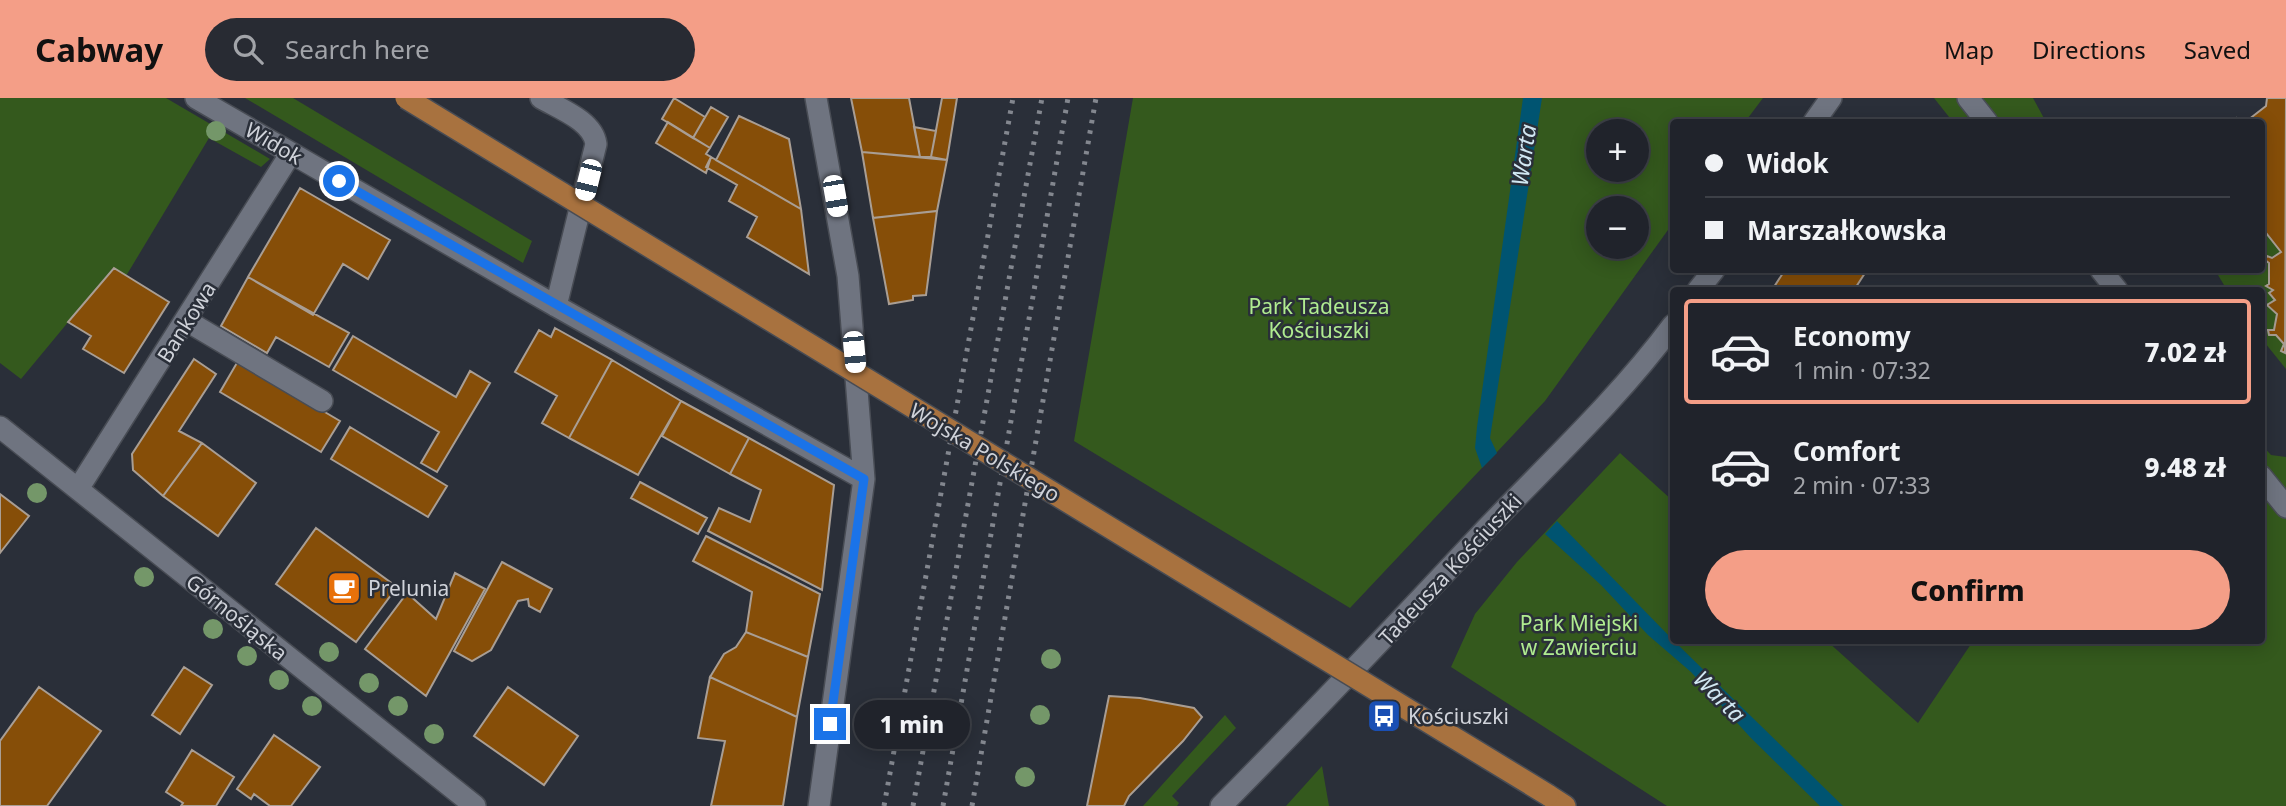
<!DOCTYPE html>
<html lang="en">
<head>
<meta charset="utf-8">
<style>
  :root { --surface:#20232b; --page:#282b33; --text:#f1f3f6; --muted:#a2a4a9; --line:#3d4047; --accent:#f49e87 }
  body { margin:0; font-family:"Noto Sans",sans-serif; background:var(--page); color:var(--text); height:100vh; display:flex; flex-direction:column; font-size:26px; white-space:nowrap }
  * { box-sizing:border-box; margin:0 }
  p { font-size:23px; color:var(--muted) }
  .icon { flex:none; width:38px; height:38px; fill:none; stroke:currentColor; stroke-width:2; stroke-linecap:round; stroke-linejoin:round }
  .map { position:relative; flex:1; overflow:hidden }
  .details { position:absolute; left:1670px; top:189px; width:595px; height:357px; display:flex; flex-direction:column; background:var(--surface); border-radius:7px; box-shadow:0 4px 18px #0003,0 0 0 2px var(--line) }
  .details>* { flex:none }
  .guide { position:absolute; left:1670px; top:21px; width:595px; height:154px; border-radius:7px; box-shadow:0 4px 18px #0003,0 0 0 2px var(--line); display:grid; align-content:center; height:154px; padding:0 35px; background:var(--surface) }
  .tools { position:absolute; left:1586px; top:21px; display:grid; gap:14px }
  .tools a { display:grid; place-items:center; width:63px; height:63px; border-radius:50%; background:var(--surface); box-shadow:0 4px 18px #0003,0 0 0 2px var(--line); font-size:35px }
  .end { position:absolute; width:32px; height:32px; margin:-16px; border:9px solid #1a73e8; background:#fff; box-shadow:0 0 0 4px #fff }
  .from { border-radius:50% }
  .bubble { position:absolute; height:49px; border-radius:24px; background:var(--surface); box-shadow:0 4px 18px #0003,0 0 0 2px var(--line); font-size:23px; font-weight:800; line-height:49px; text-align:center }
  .car { position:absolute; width:21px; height:42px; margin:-21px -10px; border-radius:9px; box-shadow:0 0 5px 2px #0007; background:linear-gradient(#fff 24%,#345 0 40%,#fff 0 76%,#345 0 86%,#fff 0) }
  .guide b { display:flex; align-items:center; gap:24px; height:66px; font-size:26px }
  .guide b+b { border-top:2px solid var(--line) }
  .guide i { width:18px; height:18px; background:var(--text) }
  ul { padding:12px 0 0; list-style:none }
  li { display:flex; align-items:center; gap:21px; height:105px; margin:0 14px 10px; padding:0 21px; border:4px solid transparent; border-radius:7px }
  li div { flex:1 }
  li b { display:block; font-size:26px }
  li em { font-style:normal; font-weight:800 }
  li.on { border-color:var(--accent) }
  li>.icon { width:63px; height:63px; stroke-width:1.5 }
  .action { display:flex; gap:14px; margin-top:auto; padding:14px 35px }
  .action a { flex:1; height:80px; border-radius:42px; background:var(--accent); color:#111; font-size:28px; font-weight:800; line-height:80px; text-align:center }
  header { display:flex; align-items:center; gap:42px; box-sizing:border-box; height:98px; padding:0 35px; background:var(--accent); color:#111 }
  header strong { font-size:33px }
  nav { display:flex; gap:38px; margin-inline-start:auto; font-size:24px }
  .search { width:490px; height:63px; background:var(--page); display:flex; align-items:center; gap:18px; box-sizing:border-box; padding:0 24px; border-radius:38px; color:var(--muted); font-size:26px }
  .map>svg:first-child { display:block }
</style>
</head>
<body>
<header>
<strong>Cabway</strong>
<div class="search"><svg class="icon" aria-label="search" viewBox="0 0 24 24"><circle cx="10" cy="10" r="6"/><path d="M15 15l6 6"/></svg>Search here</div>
<nav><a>Map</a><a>Directions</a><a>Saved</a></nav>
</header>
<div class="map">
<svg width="2286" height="708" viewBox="0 0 2286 708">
  <rect width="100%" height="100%" fill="#2a2f39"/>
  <path fill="#34591d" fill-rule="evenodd" d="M 0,0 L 166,0 L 270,61 L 261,69 L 209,40 L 126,178 L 113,170 L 21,281 L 0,265 Z
    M 245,0 L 293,0 L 532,143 L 523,165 Z
    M 1133,0 L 1763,0 L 1745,24 L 1673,24 L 1673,125 L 1545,303 L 1350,510 L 1074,343 ZM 1598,33 L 1636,33 L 1636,72 L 1598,72 ZM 1598,110 L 1636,110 L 1636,149 L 1598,149 Z
    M 1934,0 L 1958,0 L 1977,24 L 1953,24 Z
    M 1982,0 L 2033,0 L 2046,24 L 2000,24 Z
    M 2266,135 L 2281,154 L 2265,162 L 2269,165 L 2269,186 L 2266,188 L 2273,192 L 2269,195 L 2275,202 L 2267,207 L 2277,216 L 2274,232 L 2269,232 L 2269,237 L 2276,237 L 2284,246 L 2281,253 L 2286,253 L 2286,271 L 2261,240 L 2261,192 L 2227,192 L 2215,172 L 2261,172 L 2261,139 Z
    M 2261,346 L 2271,357 L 2286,359 L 2286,399 L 2261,368 Z
    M 1620,355 L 1673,403 L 1673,542 L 1827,543 L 1918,625 L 1973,543 L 2261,542 L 2261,387 L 2286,418 L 2286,708 L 1667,708 L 1451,569 L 1475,516 L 1517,464 Z
    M 1225,617 L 1236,630 L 1172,698 L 1179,705 L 1177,708 L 1143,708 Z
    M 1322,668 L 1329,708 L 1286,708 Z"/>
  <path fill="#005471" d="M 1523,0 L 1542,0 L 1490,340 L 1497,355 L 1482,370 L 1475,350 L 1477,329 Z
    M 1557,423 L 1673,542 L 1843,708 L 1820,708 L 1750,639 L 1691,574 L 1648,537 L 1601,487 L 1545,436 Z"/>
  <path fill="#864e08" stroke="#a99e94" stroke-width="2" d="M 674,0 L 705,19 L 693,40 L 662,21 Z
    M 851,0 L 909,0 L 920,59 L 862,54 Z
    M 942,0 L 957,0 L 947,62 L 931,59 Z
    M 2267,0 L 2286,0 L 2285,255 L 2281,253 L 2284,246 L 2276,237 L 2269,237 L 2268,232 L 2274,232 L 2277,216 L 2267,207 L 2275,202 L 2269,195 L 2273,192 L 2266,188 L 2269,186 L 2269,165 L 2265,162 L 2267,158 L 2272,160 L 2281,154 L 2266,135 L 2261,139 L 2261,24 L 2236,24 L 2237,20 L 2248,22 L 2266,8 Z
    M 711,9 L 728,19 L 710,50 L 693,40 Z
    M 739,18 L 789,41 L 801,111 L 716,62 Z
    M 668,24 L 710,50 L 706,56 L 711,59 L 706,75 L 656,45 Z
    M 914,29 L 936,33 L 931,59 L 920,59 Z
    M 862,54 L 947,62 L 937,113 L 873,120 Z
    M 711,59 L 801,111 L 809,176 L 747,139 L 757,119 L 729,103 L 737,87 L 706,69 Z
    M 300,90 L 390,142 L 368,181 L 343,166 L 313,217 L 248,179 Z
    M 937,113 L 926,197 L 913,198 L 913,202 L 889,206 L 873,120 Z
    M 114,170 L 169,204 L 124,275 L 83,251 L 91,238 L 68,224 Z
    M 1785,172 L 1867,172 L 1854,192 L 1772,192 Z
    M 248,179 L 349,235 L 329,269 L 276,239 L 267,255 L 221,228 Z
    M 555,230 L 612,262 L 569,340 L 542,325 L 557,298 L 515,274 L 539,232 L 551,239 Z
    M 353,238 L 456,299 L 470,273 L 490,285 L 437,374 L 421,365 L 439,334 L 333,272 Z
    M 194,261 L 216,276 L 179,333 L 202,345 L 163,398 L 133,372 L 132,356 Z
    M 612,262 L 681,303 L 638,377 L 569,340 Z
    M 238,263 L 340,323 L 321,354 L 220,294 Z
    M 681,303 L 749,340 L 730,376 L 662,338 Z
    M 350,329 L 447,388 L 428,419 L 331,361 Z
    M 749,340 L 834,387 L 822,492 L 708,433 L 719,410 L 750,424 L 761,392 L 730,376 Z
    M 202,345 L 256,385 L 218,438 L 163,398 Z
    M 640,384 L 707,420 L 698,436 L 631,400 Z
    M 0,396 L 29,418 L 0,455 Z
    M 316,430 L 397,489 L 356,544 L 276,486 Z
    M 706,438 L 820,496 L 808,559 L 746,534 L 752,494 L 693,463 Z
    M 502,464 L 552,491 L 540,514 L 529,508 L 528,501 L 518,503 L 491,552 L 472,563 L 454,553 Z
    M 455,475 L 485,491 L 426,598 L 365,551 L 407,495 L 436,521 Z
    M 746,534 L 808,559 L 797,619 L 710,579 L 724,556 L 736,549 Z
    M 184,569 L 212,587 L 180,636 L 152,617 Z
    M 710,579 L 797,619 L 783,708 L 711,708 L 725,643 L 698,640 Z
    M 39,589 L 101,633 L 47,708 L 0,708 L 0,643 Z
    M 508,589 L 578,638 L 544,687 L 474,638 Z
    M 1109,598 L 1140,600 L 1194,610 L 1202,619 L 1183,643 L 1129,698 L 1124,708 L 1087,708 Z
    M 274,637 L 320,669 L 291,708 L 270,708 L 254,696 L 251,701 L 237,691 Z
    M 192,652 L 234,679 L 216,708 L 181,708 L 183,705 L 166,694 Z"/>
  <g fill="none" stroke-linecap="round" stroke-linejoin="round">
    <g stroke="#484c54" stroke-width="24">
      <path id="minor" d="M 196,0 L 556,208 L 864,381
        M 541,0 C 560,11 593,23 596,46 L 556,208
        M 816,0 L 848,178 L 864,381 L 819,708
        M 1968,0 L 1987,24
        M 1814,24 L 1831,0
        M 2101,172 L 2117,192
        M 1698,192 L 1714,172
        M 187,223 L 322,303
        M 0,329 L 475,708
        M 2261,378 L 2286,409
        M 78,391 L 291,55
        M 1221,708 C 1311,617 1399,524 1486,431 C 1550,364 1618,301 1673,227"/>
    </g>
    <g stroke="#484c54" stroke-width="24">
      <path id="major" d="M 1548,697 L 1565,708"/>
    </g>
    <use href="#minor" stroke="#6f7480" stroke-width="21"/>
    <use href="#major" stroke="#a8723f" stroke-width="21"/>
    <path stroke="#83878f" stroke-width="5" stroke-dasharray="3.5 7" stroke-linecap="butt" d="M 884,708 L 1013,0
      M 913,708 L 1042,0
      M 943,708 L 1068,0
      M 972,708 L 1096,0"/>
    <g stroke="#484c54" stroke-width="24" stroke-linecap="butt">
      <path id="major-bridge" d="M 406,0 L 1548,697"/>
    </g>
    <use href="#major-bridge" stroke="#a8723f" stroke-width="21"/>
  </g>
  <g fill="#749769">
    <circle cx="216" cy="33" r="10"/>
    <circle cx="37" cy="395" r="10"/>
    <circle cx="144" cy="479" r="10"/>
    <circle cx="213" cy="531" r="10"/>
    <circle cx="329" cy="554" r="10"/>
    <circle cx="247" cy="558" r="10"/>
    <circle cx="1051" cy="561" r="10"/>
    <circle cx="279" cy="582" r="10"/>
    <circle cx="369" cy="585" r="10"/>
    <circle cx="312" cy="608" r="10"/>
    <circle cx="398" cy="608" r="10"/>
    <circle cx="1040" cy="617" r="10"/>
    <circle cx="434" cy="636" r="10"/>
    <circle cx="1025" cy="679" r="10"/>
  </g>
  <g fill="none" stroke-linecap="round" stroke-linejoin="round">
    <path stroke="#1a73e8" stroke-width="9" d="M 339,83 L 864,381 L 830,626"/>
  </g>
  <defs>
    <g id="cafe-square" transform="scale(1.75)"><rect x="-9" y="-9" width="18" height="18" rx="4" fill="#e8710a" stroke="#2a2f39"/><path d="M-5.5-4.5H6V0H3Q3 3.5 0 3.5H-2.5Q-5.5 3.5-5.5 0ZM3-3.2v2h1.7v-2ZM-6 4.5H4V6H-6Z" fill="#fff"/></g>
    <g id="bus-square" transform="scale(1.75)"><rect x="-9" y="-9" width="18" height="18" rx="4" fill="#1a4fb4" stroke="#2a2f39"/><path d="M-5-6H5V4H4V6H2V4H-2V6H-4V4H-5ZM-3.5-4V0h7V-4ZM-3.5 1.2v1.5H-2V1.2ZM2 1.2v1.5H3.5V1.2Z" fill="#fff"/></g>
  </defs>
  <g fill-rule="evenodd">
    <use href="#cafe-square" x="344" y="490"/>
    <use href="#bus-square" x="1384" y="618"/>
  </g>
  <g text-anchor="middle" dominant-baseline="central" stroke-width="5" stroke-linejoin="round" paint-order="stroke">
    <g font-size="21" fill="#d0d3da" stroke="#2a2f39">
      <text transform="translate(274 45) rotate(30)">Widok</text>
      <text transform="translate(186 224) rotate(-58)">Bankowa</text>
      <text transform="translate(985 354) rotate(31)">Wojska Polskiego</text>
      <text transform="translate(1450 471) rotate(-47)">Tadeusza Kościuszki</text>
      <text transform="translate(237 519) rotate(39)">Górnośląska</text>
    </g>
    <g font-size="21" fill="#b0ec90" stroke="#2a2f39">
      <text x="1319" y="208">Park Tadeusza<tspan x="1319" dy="24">Kościuszki</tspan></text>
      <text x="1579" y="525">Park Miejski<tspan x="1579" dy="24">w Zawierciu</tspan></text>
    </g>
    <g font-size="21" fill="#d0d3da" stroke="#2a2f39" text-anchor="start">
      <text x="368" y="490">Prelunia</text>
      <text x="1408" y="618">Kościuszki</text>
    </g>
    <g font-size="23" font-style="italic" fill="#d2e8f3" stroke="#2a2f39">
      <text transform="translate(1523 57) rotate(-82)">Warta</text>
      <text transform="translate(1720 598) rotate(45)">Warta</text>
    </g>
  </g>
</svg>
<div class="tools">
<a>+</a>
<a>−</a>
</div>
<i class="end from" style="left:339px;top:83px"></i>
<i class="end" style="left:830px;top:626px"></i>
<div class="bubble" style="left:854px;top:602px;width:116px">1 min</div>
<i class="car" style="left:588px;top:82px;rotate:194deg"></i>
<i class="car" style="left:835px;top:98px;rotate:170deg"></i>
<i class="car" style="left:854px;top:254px;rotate:175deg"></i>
<div class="guide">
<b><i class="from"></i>Widok</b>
<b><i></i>Marszałkowska</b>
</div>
<section class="details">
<ul>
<li class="on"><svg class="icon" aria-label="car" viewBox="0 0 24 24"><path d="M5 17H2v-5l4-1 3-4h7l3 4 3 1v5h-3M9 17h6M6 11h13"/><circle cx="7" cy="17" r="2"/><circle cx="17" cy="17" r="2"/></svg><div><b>Economy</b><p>1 min · 07:32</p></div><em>7.02 zł</em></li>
<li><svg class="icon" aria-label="car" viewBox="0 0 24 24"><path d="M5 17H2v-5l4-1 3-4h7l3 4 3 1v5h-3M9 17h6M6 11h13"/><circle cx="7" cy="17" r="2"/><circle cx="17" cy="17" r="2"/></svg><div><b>Comfort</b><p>2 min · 07:33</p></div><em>9.48 zł</em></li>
</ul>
<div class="action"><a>Confirm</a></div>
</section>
</div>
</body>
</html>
